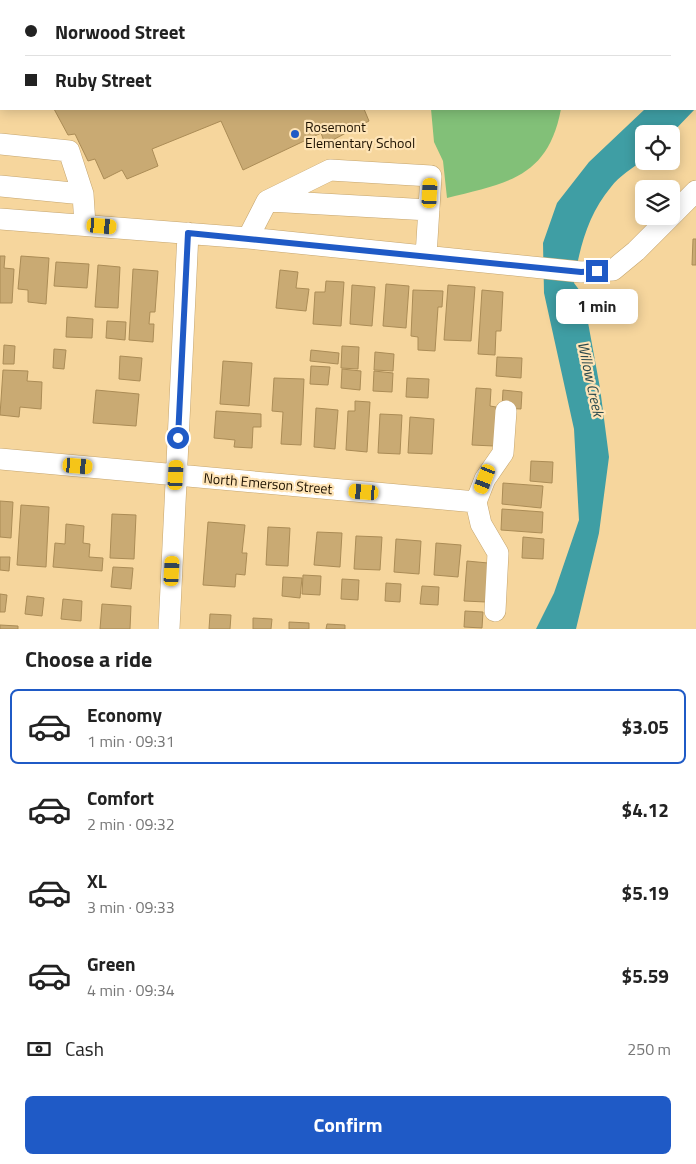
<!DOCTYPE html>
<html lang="en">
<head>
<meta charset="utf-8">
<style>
  :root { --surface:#fff; --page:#f2f2f2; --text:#222; --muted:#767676; --line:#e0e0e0; --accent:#1f5ac6 }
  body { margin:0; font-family:"Titillium Web",sans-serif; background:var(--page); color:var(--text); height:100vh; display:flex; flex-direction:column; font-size:19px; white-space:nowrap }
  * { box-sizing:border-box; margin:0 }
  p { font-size:16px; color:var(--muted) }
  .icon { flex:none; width:28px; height:28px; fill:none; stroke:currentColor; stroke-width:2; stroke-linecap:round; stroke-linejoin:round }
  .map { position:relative; height:629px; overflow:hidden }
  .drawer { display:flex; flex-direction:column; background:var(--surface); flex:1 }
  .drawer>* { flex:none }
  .top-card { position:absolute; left:0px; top:0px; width:696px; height:110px; box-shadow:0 2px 12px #0003; display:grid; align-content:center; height:110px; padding:0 25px; background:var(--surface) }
  .tools { position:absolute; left:635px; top:125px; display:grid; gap:10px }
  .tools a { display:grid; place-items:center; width:45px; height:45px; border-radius:8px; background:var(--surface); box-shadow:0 2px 12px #0003; font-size:25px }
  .end { position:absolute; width:22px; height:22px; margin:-11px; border:6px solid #1f5ac6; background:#fff; box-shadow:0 0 0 2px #fff }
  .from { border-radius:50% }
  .bubble { position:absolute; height:35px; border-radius:8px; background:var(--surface); box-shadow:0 2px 12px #0003; font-size:16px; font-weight:700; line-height:35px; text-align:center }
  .car { position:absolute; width:15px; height:30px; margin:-15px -8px; border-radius:6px; box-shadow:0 0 4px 1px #0007; background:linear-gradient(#f5c518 24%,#345 0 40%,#f5c518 0 76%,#345 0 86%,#f5c518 0) }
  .top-card b { display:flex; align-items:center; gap:18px; height:48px; font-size:19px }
  .top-card b+b { border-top:1px solid var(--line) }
  .top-card i { width:12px; height:12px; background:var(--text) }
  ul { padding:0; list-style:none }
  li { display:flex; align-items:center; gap:15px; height:75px; margin:0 10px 8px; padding:0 15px; border:2px solid transparent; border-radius:8px }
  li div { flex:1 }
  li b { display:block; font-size:19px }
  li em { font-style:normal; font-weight:700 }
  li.current { border-color:var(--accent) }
  li>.icon { width:45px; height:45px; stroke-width:1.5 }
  h2 { padding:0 25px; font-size:22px; line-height:60px }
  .pay { display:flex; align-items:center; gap:12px; height:55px; padding:0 25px; font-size:19px }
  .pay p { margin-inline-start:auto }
  .button { display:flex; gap:10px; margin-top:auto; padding:10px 25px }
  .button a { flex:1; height:58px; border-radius:8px; background:var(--accent); color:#fff; font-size:20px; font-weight:700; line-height:58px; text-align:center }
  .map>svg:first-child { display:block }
</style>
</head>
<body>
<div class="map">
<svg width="696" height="629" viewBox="0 0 696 629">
  <rect width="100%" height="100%" fill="#f6d69d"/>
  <path fill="#82c078" d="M 431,109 L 561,109 C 548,178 507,183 447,198 L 443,161 L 434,142 Z"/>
  <path fill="#3f9ea4" d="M 696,59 L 696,108 L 695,109 L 671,134 L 644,134 L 644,159 C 633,168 619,176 611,187 C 588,214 579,249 574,283 L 583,295 L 600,388 L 609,457 L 599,533 L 576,629 L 536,629 L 554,593 L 579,520 L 574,429 L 544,293 L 543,243 L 557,203 L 589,162 L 645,109 L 695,109 Z"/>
  <path fill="#c9aa73" stroke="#ab8c56" d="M 54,109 L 364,109 L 369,121 L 325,144 L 321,133 L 243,170 L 221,121 L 152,149 L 158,166 L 127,179 L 122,170 L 104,179 L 95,159 L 88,161 L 75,134 L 68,135 Z
    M 693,239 L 696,239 L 696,265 L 692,265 Z
    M 0,256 L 5,256 L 4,268 L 14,269 L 12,303 L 0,303 Z
    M 21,256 L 49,258 L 46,304 L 28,302 L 28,290 L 18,289 Z
    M 56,262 L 89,264 L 87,288 L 54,286 Z
    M 98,265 L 120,267 L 118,308 L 95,307 Z
    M 133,269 L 158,271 L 155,312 L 150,312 L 149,324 L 154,324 L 153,342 L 129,340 Z
    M 280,270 L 298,272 L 296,288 L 309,289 L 306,311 L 276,308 Z
    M 326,281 L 344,282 L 341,326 L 313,324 L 315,292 L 325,292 Z
    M 386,284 L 409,286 L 406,328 L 383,326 Z
    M 352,285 L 375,287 L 372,326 L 350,324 Z
    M 448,285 L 475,287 L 471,341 L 444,340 Z
    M 413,290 L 443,291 L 442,307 L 438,307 L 435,351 L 418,350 L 418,337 L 411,336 Z
    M 482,290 L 503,292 L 501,331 L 496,331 L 495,355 L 478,354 Z
    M 67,317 L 93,319 L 92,338 L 66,337 Z
    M 107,321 L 126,322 L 125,340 L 106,338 Z
    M 4,345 L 15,346 L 14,364 L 3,364 Z
    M 342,346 L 359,347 L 358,369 L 341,368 Z
    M 54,349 L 66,350 L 64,369 L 53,368 Z
    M 311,350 L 339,353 L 338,364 L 310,361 Z
    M 375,352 L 394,354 L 393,371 L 374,370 Z
    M 120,356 L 142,358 L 140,381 L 119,379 Z
    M 497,357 L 522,358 L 521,378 L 496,376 Z
    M 223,361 L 252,363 L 249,406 L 220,404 Z
    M 311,366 L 330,367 L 328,385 L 310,384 Z
    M 342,369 L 361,371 L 360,390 L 341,388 Z
    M 3,370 L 28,371 L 27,381 L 42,382 L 41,409 L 20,407 L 19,417 L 0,415 Z
    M 374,371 L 393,373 L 392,392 L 373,391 Z
    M 274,378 L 304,379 L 301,445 L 281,444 L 283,412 L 272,411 Z
    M 407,378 L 429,379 L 428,398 L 406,397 Z
    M 476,388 L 491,389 L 490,406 L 496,407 L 494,446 L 472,445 Z
    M 96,390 L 139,394 L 136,426 L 93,423 Z
    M 503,390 L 522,392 L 521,409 L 502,408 Z
    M 355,401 L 370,402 L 367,452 L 346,450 L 348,411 L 355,411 Z
    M 316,408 L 338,410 L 335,449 L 314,447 Z
    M 216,411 L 261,414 L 261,427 L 253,427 L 252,448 L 234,447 L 235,440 L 214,438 Z
    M 380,414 L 402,415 L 400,454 L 378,453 Z
    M 410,417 L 434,419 L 432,454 L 408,453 Z
    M 531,461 L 553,462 L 552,483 L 530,481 Z
    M 503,483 L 543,486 L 541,508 L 502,504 Z
    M 0,501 L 13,502 L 11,538 L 0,537 Z
    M 21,505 L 49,507 L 46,567 L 17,565 Z
    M 502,509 L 543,512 L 542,533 L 501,530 Z
    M 112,514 L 136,515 L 134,559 L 110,558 Z
    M 208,522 L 245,525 L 242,553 L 247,553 L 245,575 L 236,574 L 235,587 L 203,585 Z
    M 66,524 L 84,526 L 83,543 L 90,544 L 89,557 L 103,558 L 102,571 L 53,567 L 55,543 L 65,544 Z
    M 268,527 L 290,528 L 288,566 L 266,565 Z
    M 317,532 L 342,533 L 340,567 L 314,565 Z
    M 356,536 L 382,537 L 380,570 L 354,569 Z
    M 523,537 L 544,539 L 543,559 L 522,558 Z
    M 396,539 L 421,541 L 419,574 L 394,572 Z
    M 436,543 L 461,545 L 458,577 L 434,575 Z
    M 0,557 L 10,557 L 9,571 L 0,570 Z
    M 467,561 L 488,563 L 486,602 L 464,601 Z
    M 113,567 L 133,568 L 131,589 L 111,587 Z
    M 303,575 L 321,576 L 320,595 L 302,594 Z
    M 283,577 L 302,578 L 300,598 L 282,596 Z
    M 342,579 L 359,580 L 358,600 L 341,599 Z
    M 386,583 L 401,584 L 400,602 L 385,601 Z
    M 422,586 L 439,587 L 438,605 L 420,604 Z
    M 0,594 L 7,595 L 5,612 L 0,612 Z
    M 27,596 L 44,598 L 42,616 L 25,614 Z
    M 63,599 L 82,601 L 81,621 L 61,619 Z
    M 102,604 L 131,606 L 130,629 L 100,629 Z
    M 465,611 L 483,612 L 482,628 L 464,627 Z
    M 210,614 L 231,615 L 230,629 L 209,629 Z
    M 253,618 L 272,619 L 271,629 L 253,629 Z
    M 289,622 L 309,623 L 309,629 L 289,629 Z
    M 327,624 L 345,625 L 345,629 L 326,629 Z
    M 0,625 L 18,626 L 18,629 L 0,629 Z"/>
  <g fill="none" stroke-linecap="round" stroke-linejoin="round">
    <g stroke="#c5a56e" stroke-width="22">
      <path id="minor" d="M 0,144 L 69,151 L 83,194 L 85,225
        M 0,186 L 83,194
        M 269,201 L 429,210
        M 671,216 L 696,191
        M 0,219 L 248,238 L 581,272 L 613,270 L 636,251 L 671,216
        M 248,238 L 267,201 L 330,170 L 431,176 L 426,256
        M 0,459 L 476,502
        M 495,611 L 498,553 L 481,524 L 476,502 L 485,479 L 503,453 L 506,411
        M 169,629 L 188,233"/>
    </g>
    <use href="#minor" stroke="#fff" stroke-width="21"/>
  </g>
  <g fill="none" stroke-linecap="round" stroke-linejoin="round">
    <path stroke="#1f5ac6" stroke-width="6" d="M 178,438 L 188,233 L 581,272 L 597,271"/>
  </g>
  <circle fill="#1f5ac6" stroke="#fee4b7" stroke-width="2" cx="295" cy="134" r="5"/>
  <g text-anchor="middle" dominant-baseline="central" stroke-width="4.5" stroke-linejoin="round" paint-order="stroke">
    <g font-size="14" fill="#1e1200" stroke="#fee4b7" text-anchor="start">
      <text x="305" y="126">Rosemont<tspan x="305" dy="16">Elementary School</tspan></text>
    </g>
    <g font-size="14" fill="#1e1200" stroke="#fee4b7">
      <text transform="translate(268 483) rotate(5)">North Emerson Street</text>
    </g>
    <g font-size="15" font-style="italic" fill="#2e4b4d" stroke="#fee4b7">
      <text transform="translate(591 379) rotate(78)">Willow Creek</text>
    </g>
  </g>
</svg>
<div class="tools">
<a><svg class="icon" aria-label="locate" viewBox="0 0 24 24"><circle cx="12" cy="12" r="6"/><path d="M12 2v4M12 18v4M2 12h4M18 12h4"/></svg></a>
<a><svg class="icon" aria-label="layers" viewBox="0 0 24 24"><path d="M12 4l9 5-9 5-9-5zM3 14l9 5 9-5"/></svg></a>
</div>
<i class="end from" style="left:178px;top:438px"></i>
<i class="end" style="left:597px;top:271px"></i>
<div class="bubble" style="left:556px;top:289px;width:82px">1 min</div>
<i class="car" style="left:430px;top:193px;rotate:3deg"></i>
<i class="car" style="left:102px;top:226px;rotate:95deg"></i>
<i class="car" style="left:78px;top:466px;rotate:95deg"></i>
<i class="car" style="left:176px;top:475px;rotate:3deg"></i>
<i class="car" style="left:485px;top:479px;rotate:201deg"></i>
<i class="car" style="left:364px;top:492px;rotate:275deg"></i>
<i class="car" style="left:172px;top:571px;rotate:3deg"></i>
<div class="top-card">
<b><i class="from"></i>Norwood Street</b>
<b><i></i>Ruby Street</b>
</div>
</div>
<section class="drawer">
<h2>Choose a ride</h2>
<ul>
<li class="current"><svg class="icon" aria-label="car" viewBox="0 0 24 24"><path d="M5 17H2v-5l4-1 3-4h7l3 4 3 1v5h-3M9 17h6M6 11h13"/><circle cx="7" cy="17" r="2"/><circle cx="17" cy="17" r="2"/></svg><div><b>Economy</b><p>1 min · 09:31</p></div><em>$3.05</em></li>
<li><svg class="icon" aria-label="car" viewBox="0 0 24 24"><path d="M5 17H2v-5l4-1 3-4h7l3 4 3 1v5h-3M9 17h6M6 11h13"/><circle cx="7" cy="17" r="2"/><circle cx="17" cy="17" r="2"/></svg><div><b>Comfort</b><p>2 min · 09:32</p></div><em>$4.12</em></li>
<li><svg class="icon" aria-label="car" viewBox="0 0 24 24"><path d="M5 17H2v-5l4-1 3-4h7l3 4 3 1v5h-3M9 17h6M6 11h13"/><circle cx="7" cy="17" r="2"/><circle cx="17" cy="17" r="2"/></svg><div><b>XL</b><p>3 min · 09:33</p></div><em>$5.19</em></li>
<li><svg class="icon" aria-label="car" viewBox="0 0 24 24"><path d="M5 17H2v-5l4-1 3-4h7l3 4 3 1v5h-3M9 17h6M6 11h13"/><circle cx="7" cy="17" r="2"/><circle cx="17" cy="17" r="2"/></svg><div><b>Green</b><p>4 min · 09:34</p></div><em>$5.59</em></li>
</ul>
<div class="pay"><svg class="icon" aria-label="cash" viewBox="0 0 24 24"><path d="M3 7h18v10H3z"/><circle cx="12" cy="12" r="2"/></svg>Cash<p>250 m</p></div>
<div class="button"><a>Confirm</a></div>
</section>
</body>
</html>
